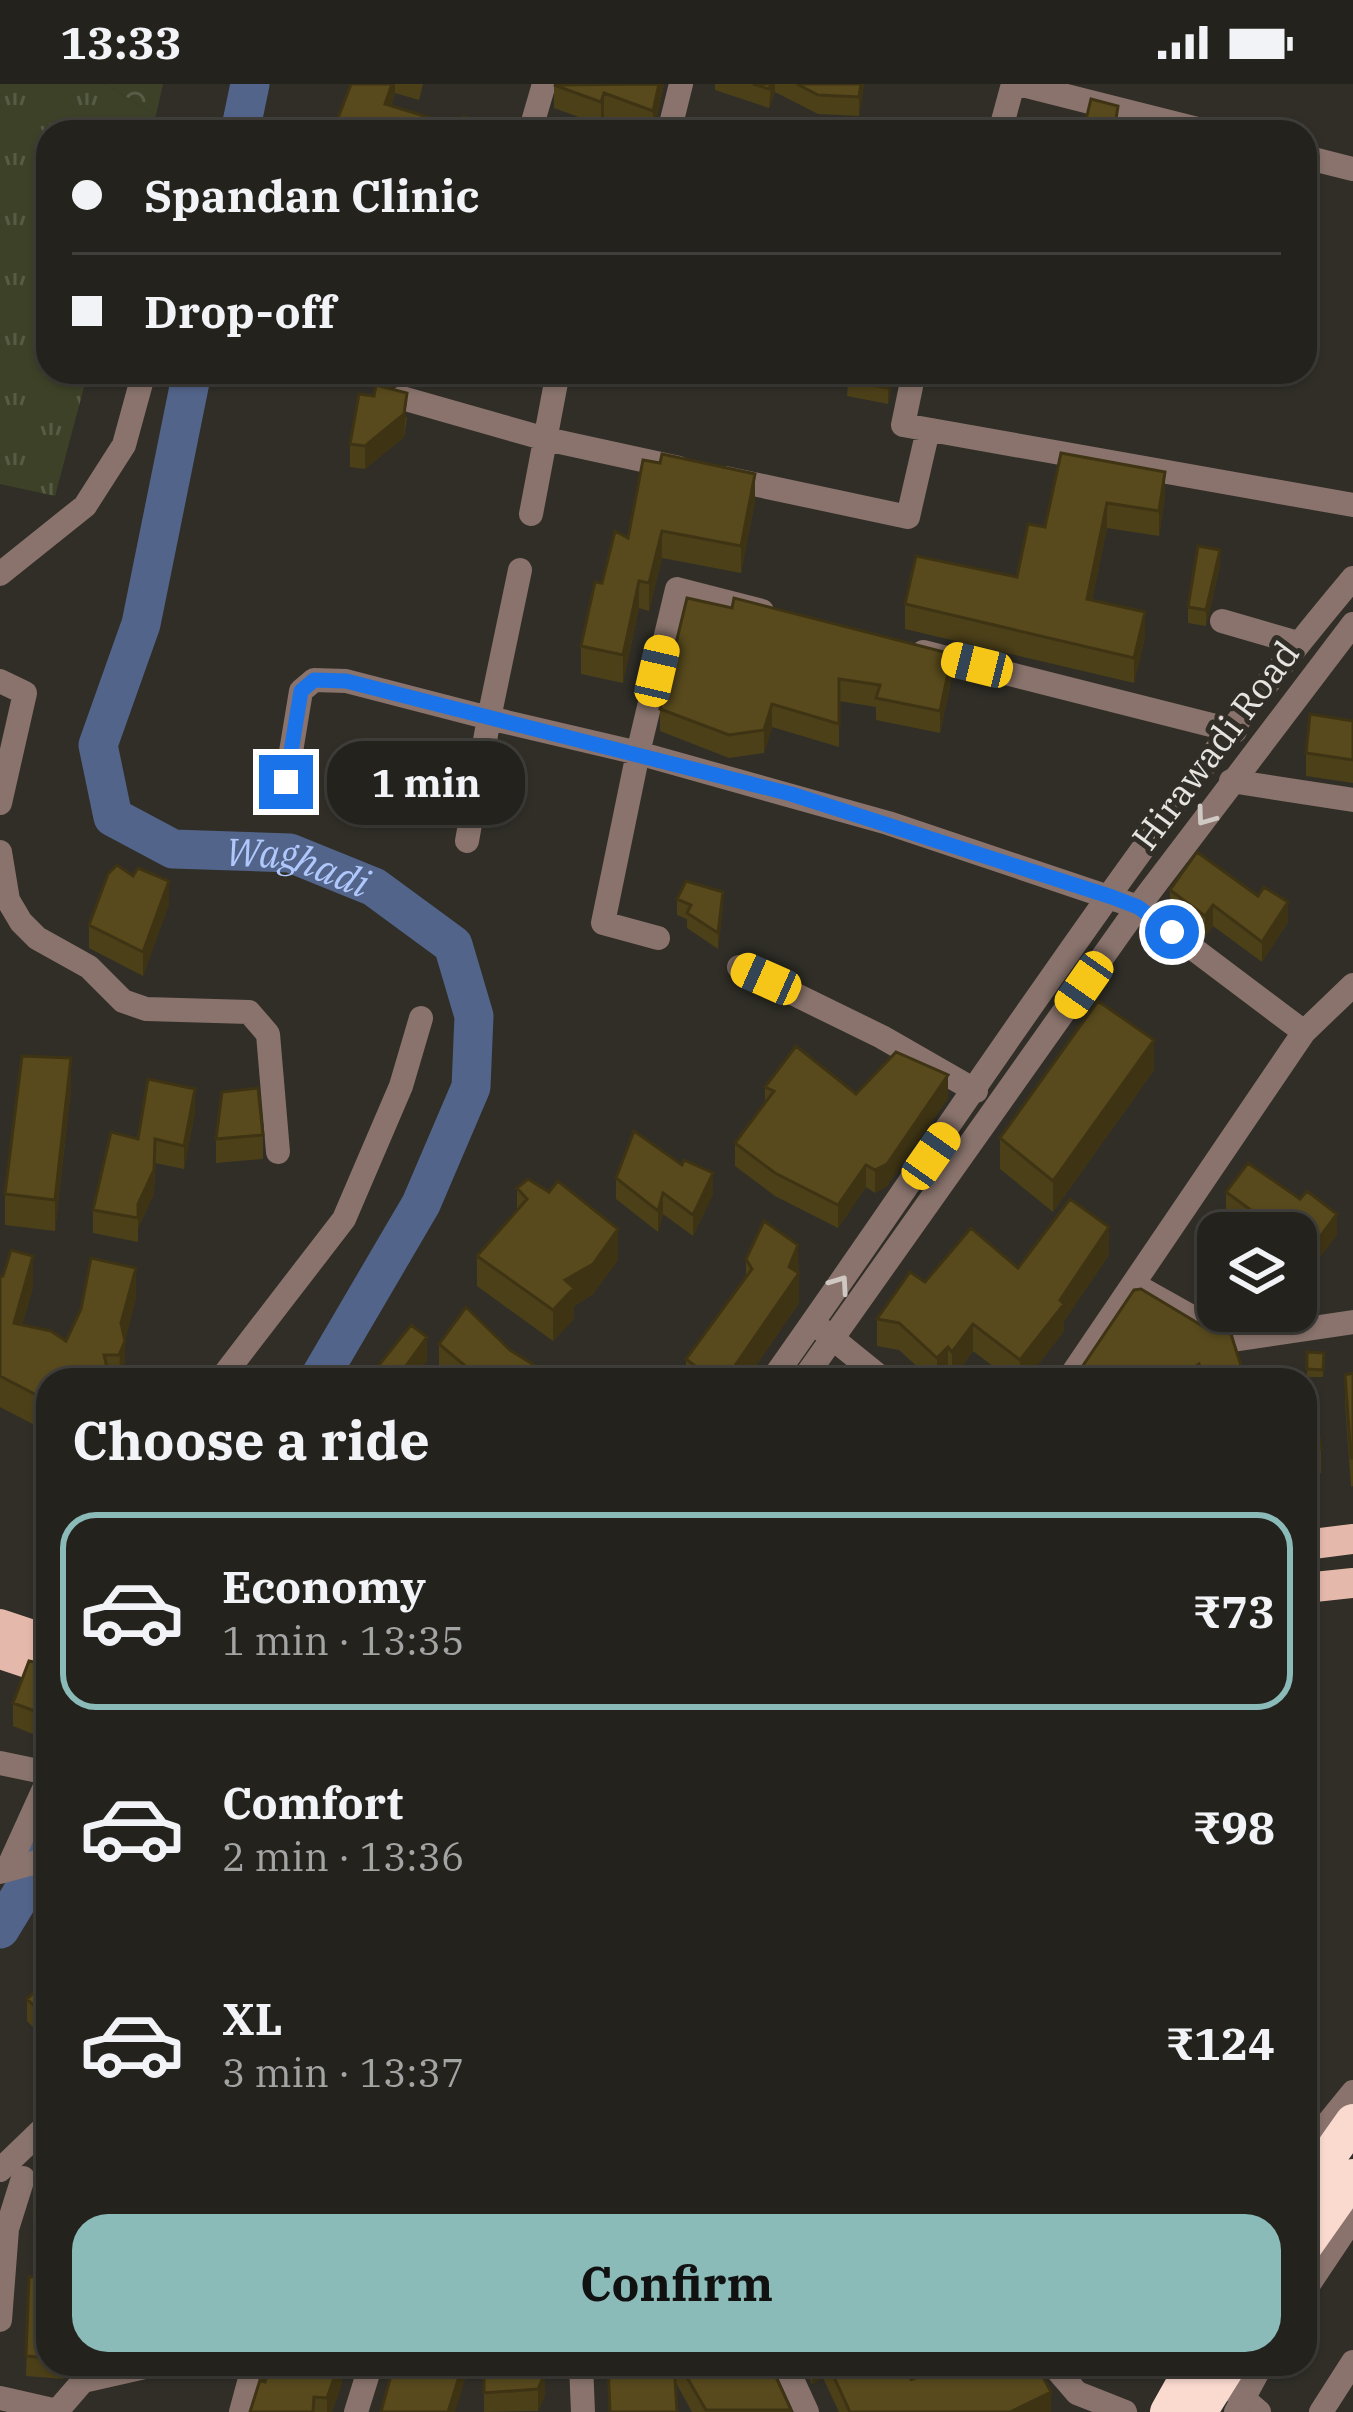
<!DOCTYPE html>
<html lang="en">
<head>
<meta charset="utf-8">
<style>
  :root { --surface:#24221d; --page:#302f2a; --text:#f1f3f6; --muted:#a3a4a4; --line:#413f3b; --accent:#8bbbb9 }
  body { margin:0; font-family:"IBM Plex Serif",serif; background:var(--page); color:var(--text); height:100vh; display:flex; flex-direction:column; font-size:45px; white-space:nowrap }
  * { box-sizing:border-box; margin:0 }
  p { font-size:39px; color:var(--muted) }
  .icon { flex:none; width:66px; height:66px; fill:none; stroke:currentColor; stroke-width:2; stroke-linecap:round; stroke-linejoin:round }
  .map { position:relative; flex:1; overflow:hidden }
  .side { position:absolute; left:36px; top:1284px; width:1281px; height:1008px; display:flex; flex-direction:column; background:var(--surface); border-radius:36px; box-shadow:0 3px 9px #0004,0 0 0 3px var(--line) }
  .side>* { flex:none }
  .banner { position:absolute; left:36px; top:36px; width:1281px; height:264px; border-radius:36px; box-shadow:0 3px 9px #0004,0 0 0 3px var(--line); display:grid; align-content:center; height:264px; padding:0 36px; background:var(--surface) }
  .fabs { position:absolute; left:1197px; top:1128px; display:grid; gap:24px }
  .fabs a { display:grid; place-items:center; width:120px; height:120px; border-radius:24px; background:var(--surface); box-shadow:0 3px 9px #0004,0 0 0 3px var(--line); font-size:60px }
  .end { position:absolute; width:54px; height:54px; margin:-27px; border:15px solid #1a73e8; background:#fff; box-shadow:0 0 0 6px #fff }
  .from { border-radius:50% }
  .bubble { position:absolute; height:84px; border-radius:36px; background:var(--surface); box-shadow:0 3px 9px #0004,0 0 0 3px var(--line); font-size:39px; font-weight:800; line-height:84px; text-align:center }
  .car { position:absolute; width:36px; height:72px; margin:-36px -18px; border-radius:15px; box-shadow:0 0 9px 3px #0007; background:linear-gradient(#f5c518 24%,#345 0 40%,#f5c518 0 76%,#345 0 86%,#f5c518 0) }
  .banner b { display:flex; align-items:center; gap:42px; height:114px; font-size:45px }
  .banner b+b { border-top:3px solid var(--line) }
  .banner i { width:30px; height:30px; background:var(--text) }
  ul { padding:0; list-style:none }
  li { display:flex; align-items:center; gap:36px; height:198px; margin:0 24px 18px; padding:0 12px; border:6px solid transparent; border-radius:36px }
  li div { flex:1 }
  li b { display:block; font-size:45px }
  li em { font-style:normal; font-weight:800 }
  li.current { border-color:var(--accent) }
  li>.icon { width:108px; height:108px; stroke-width:1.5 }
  h2 { padding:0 36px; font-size:54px; line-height:144px }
  .primary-button { display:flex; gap:24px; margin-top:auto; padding:24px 36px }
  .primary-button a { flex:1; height:138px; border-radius:36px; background:var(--accent); color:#111; font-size:48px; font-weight:800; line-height:138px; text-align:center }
  .status { display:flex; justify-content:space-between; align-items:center; height:84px; padding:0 60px; background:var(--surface); direction:ltr }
  .status svg { height:33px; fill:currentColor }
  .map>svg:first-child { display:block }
</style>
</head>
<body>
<div class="status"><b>13:33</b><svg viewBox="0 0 49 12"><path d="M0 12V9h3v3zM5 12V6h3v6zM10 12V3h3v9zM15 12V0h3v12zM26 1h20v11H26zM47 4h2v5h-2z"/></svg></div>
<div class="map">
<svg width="1353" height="2328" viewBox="0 0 1353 2328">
  <defs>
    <pattern id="grass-tufts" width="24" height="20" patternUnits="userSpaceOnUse" patternTransform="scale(3)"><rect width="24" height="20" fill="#3c4127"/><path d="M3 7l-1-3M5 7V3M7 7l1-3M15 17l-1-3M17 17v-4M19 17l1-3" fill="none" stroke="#585c46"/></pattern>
    <pattern id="forest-crowns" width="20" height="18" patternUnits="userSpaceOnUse" patternTransform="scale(3)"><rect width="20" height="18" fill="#3c4127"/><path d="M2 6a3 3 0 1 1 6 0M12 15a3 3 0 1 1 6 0" fill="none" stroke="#585c46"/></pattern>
  </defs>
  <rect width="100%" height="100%" fill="#302e27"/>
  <path fill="url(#grass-tufts)" d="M 0,0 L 105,0 L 156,31 L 151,48 L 48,48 L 48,288 L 88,288 L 55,412 L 0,400 Z"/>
  <path fill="url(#forest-crowns)" d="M 105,0 L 163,0 L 156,31 Z"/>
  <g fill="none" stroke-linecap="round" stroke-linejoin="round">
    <g stroke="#52648a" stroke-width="39">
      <path d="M 240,48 L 250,0"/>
      <path id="s1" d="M 192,288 L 141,540 L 98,661 L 113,733 L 173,765 L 290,769 L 374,803 L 453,861 L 474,932 L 471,1003 L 421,1120 L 318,1296"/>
      <path d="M 0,1845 L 48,1766"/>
    </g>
    <path stroke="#89736c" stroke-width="24" d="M 1019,0 L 1209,48
      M 530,48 L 544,0
      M 669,48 L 681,0
      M 1000,48 L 1013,0
      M 1305,73 L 1353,85
      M 914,288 L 903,341 L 1353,421
      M 402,314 L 546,355 L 679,384
      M 725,394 L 908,433 L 928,346
      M 531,430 L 558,288
      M 520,486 L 489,634 L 638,669 L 677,505 L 762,527
      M 0,490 L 85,422 L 124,361 L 144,288
      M 1222,537 L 1298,559
      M 923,568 L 1235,647
      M 0,597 L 25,609 L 0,719
      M 1231,697 L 1353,716
      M 286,698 L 301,607 L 314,596 L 346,597 L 489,634 L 467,757
      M 0,768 L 8,816 L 21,838 L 37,854 L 89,883 L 123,917 L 146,925 L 249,928 L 268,950 L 278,1068
      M 658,854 L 603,839 L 638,669 L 888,739 L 1138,823 L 1304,948 L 1068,1296
      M 739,883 L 882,953 L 976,1007
      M 1304,948 L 1353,901
      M 1133,1200 L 1233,1256 L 1353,1238
      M 816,1241 L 884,1296
      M 220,1296 L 344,1135 L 401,1002 L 421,934
      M 7,1786 L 48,1696
      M 0,1788 L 48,1775
      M 0,2236 L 7,2145 L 23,2094
      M 581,2280 L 583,2328
      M 785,2280 L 807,2328
      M 1052,2280 L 1077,2309 L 1125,2328
      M 1227,2301 L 1259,2328
      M 0,2314 L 57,2327 L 83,2297 L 158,2280
      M 241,2328 L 254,2280
      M 356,2328 L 371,2280
      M 1321,2328 L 1353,2278"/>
    <path stroke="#89736c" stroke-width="24" d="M 772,1296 C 962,1028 1141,746 1353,494
      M 803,1296 L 1138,823 L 1353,540
      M 0,1679 L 48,1689
      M 1305,2067 L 1353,2008
      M 0,2086 L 48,2040
      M 1305,2206 L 1353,2134
      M 1236,2328 L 1262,2280"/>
    <path stroke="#e4b8aa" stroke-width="30" d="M 1305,1461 L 1353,1455
      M 1305,1504 L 1353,1499
      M 0,1540 L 48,1556
      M 0,1570 L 48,1586"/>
    <path stroke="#fad9cf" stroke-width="36" d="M 1305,2106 L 1353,2038
      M 1305,2161 L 1353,2093
      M 1168,2328 L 1195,2280"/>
    <path stroke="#fad9cf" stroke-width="36" d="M 1199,2328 L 1229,2280"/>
  </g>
  <path fill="#4c4019" d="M 351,0 L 423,0 L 419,16 L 395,9 L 391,22 L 460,43 L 499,48 L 335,48 L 335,42 Z
    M 554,0 L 664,0 L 654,48 L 646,48 L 604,33 L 601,41 L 554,24 Z
    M 715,0 L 864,0 L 859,32 L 818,30 L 775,8 L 769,24 L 715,6 Z
    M 694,288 L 756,288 L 754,300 Z
    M 849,288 L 894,288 L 888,320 L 847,312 Z
    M 407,333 L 404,353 L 365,385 L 350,383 L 350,360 Z
    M 1061,369 L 1165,413 L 1159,452 L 1107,444 L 1092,516 L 1145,553 L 1134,599 L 905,545 L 905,520 L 1017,493 L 1045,443 Z
    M 755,417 L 741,489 L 662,474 L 649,527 L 639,524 L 623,599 L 581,590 L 581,562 L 602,499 L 628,454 Z
    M 1220,482 L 1206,542 L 1188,539 L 1188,523 Z
    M 687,514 L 952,592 L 940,649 L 876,636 L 876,623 L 839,617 L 839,663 L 772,643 L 764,669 L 729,674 L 660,647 L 660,625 Z
    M 1353,637 L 1353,699 L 1306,692 L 1306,669 Z
    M 133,792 L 169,820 L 143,892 L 89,864 L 89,841 Z
    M 1170,806 L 1288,838 L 1262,878 L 1213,842 L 1205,853 L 1170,826 Z
    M 677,815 L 723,823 L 718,865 L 687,844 L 687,835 L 677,831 Z
    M 1154,986 L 1053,1128 L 1000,1085 L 1000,1054 Z
    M 765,1003 L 856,1010 L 948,1014 L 887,1102 L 875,1109 L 866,1103 L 838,1144 L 775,1112 L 735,1082 L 735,1059 L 765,1019 Z
    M 71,1005 L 55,1147 L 5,1141 L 5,1110 Z
    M 195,1028 L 184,1085 L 155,1079 L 154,1110 L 138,1144 L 138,1158 L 93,1149 L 93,1126 L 138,1055 Z
    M 263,1051 L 263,1075 L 216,1079 L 216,1055 Z
    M 616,1094 L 713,1110 L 693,1152 L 663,1130 L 658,1148 L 616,1115 Z
    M 517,1104 L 549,1108 L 618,1176 L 593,1210 L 574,1222 L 574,1235 L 553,1257 L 477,1202 L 477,1172 L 517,1127 Z
    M 1226,1108 L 1337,1151 L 1254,1149 L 1226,1129 Z
    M 798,1161 L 799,1219 L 746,1296 L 686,1296 L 686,1275 L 746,1193 L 746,1175 Z
    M 1109,1171 L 1064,1237 L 1064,1247 L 1026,1296 L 1011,1296 L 973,1267 L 952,1296 L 948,1291 L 942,1296 L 932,1296 L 899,1266 L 877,1262 L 877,1235 L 925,1198 Z
    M 0,1193 L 33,1203 L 22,1241 L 66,1257 L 136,1214 L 125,1256 L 125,1288 L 122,1296 L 48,1296 L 48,1348 L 0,1323 Z
    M 439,1260 L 510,1266 L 558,1296 L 447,1296 L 439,1289 Z
    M 1307,1268 L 1324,1269 L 1323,1293 L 1307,1293 Z
    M 1353,1289 L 1353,1402 L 1351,1403 L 1345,1319 L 1345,1291 Z
    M 1305,1301 L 1321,1365 L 1321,1389 L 1305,1392 Z
    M 48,1581 L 48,1656 L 13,1642 L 13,1619 Z
    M 48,1895 L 48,1958 L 27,1937 L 27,1915 Z
    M 48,2125 L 48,2280 L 70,2280 L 69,2288 L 63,2295 L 26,2292 L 29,2193 L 35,2193 Z
    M 342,2280 L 342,2299 L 332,2328 L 250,2328 Z
    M 484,2280 L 544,2280 L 545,2312 L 538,2327 L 484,2328 Z
    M 607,2280 L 771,2280 L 791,2328 L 692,2328 L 676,2299 L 677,2328 L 609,2328 Z
    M 802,2280 L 1036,2280 L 1051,2328 L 839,2328 L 823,2294 L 812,2300 Z"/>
  <path fill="#3e3414" d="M 392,0 L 395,0 L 395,9 L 385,40 L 385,20 Z
    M 659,0 L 664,0 L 654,48 L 653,27 Z
    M 771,0 L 775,0 L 775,8 L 769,24 Z
    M 861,0 L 864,0 L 859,32 L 859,13 Z
    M 604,9 L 604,33 L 601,41 L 601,18 Z
    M 891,288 L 894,288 L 888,320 L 888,304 Z
    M 407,309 L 404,353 L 365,385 L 365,362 Z
    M 1165,388 L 1165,413 L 1159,452 L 1159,427 Z
    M 755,390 L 755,417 L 741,489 L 741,462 Z
    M 1107,419 L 1107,444 L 1087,540 L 1087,515 Z
    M 662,447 L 662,474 L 649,527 L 649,499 Z
    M 1220,466 L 1220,482 L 1206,542 L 1206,526 Z
    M 639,497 L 639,524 L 623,599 L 623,571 Z
    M 1145,528 L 1145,553 L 1134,599 L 1134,574 Z
    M 952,570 L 952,592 L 940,649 L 940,627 Z
    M 772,620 L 772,643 L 764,669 L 764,646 Z
    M 169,797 L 169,820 L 143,892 L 143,868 Z
    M 723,808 L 723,823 L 718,865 L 718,849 Z
    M 1288,818 L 1288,838 L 1262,878 L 1262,858 Z
    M 1213,821 L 1213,842 L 1205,853 L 1205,832 Z
    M 1154,956 L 1154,986 L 1053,1128 L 1053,1097 Z
    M 71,974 L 71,1005 L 55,1147 L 55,1116 Z
    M 948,991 L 948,1014 L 887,1102 L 875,1109 L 875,1086 Z
    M 195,1005 L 195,1028 L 184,1085 L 184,1062 Z
    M 155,1055 L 154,1110 L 138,1144 L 138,1120 Z
    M 866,1081 L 866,1103 L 838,1144 L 838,1121 Z
    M 713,1089 L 713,1110 L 693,1152 L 693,1131 Z
    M 663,1109 L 663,1130 L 658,1148 L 658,1127 Z
    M 1337,1130 L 1337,1151 L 1296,1206 L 1296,1185 Z
    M 1109,1143 L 1109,1171 L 1064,1237 L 1064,1247 L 1026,1296 L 1020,1296 L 1020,1276 Z
    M 618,1145 L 618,1176 L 593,1210 L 574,1222 L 574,1235 L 553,1257 L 553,1226 L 565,1196 Z
    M 798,1161 L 799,1219 L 746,1296 L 725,1296 L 789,1183 Z
    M 33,1172 L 33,1203 L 14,1270 L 14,1239 Z
    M 136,1184 L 136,1214 L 124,1261 L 125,1257 L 125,1288 L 122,1296 L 119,1296 L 121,1239 Z
    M 973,1240 L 973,1267 L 952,1296 L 952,1268 Z
    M 427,1253 L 427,1277 L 413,1296 L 396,1296 Z
    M 948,1263 L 948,1291 L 942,1296 L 937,1296 L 937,1274 Z
    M 1199,1280 L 1199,1296 L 1175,1296 Z
    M 63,2280 L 70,2280 L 69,2288 L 63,2295 Z
    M 339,2280 L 342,2280 L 342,2299 L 332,2328 L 327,2328 L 327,2314 Z
    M 463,2280 L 470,2280 L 455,2328 L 448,2328 Z
    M 812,2280 L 823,2280 L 823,2294 L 812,2300 Z
    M 929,2280 L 957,2280 L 910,2296 Z
    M 545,2289 L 545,2312 L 538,2327 L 538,2305 Z
    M 1051,2308 L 1051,2328 L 1010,2328 L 1011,2326 Z"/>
  <path fill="#584a1d" stroke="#3e3414" stroke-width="3" d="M 351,0 L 392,0 L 385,20 L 460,43 L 464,33 L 499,45 L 498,48 L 357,48 L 335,42 Z
    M 659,0 L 653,27 L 604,9 L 601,18 L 554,1 Z
    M 753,0 L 771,0 L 769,5 Z
    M 797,0 L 861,0 L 859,13 L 818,11 Z
    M 1091,15 L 1118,22 L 1114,48 L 1083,48 Z
    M 1039,41 L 1082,48 L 1036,48 Z
    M 849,288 L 891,288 L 888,304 L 847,297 Z
    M 376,301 L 407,309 L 404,330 L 365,362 L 350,360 L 359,310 L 374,312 Z
    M 1061,369 L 1165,388 L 1159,427 L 1107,419 L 1087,515 L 1145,528 L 1134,574 L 905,520 L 916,472 L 1017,493 L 1028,440 L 1045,443 Z
    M 662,370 L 755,390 L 741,462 L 662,447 L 649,499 L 639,497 L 623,571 L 581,562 L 595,498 L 602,499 L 615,447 L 628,454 L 643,376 L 660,379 Z
    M 1198,462 L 1220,466 L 1206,526 L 1188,523 Z
    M 687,514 L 732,524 L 734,514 L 952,570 L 940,627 L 876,614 L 880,601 L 839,595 L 839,640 L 772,620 L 764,646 L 729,651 L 660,625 Z
    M 1310,630 L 1353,637 L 1353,676 L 1306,669 Z
    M 1197,768 L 1258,812 L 1264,803 L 1288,818 L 1262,858 L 1213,821 L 1205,832 L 1170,806 Z
    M 117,781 L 133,792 L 138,784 L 169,797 L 143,868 L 89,841 L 108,790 Z
    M 686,797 L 723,808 L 718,849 L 687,829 L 691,821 L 677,815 Z
    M 1098,917 L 1154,956 L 1053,1097 L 1000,1054 Z
    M 796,962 L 856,1010 L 896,968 L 948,991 L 887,1080 L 875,1086 L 866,1081 L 838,1121 L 775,1089 L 735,1059 L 774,1007 L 765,1003 Z
    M 22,972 L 71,974 L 55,1116 L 5,1110 Z
    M 148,995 L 195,1005 L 184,1062 L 155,1055 L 154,1086 L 138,1120 L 138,1134 L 93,1126 L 111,1048 L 138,1055 Z
    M 258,1004 L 263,1051 L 216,1055 L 222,1008 Z
    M 634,1047 L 682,1081 L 684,1076 L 713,1089 L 693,1131 L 663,1109 L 658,1127 L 616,1094 Z
    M 1248,1079 L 1300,1115 L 1307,1107 L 1337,1130 L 1296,1185 L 1296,1149 L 1274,1149 L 1277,1145 L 1226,1108 Z
    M 528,1095 L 549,1108 L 558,1097 L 618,1145 L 593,1180 L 565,1196 L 574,1204 L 553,1226 L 477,1172 L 527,1115 L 517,1104 Z
    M 1070,1115 L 1109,1143 L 1060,1216 L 1064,1220 L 1020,1276 L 973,1240 L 952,1268 L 948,1263 L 937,1274 L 899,1239 L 877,1235 L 910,1188 L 925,1198 L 971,1144 L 1018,1184 Z
    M 764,1137 L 798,1161 L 789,1183 L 799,1189 L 725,1296 L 713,1296 L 686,1275 L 752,1185 L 746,1175 Z
    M 11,1166 L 33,1172 L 14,1239 L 51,1247 L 66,1257 L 81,1225 L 91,1174 L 136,1184 L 121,1239 L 125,1257 L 119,1271 L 104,1271 L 110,1296 L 48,1296 L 48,1317 L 0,1292 L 0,1193 L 3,1192 Z
    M 1141,1205 L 1206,1244 L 1231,1250 L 1244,1291 L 1229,1296 L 1202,1296 L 1199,1280 L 1175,1296 L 1065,1296 L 1082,1283 L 1134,1206 Z
    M 466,1223 L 510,1266 L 558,1296 L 482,1296 L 439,1260 Z
    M 411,1241 L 427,1253 L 396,1296 L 367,1296 Z
    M 1307,1268 L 1324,1269 L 1323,1286 L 1307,1285 Z
    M 1353,1289 L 1353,1374 L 1351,1374 L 1345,1291 Z
    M 1311,1300 L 1321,1365 L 1305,1369 L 1305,1301 Z
    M 29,1577 L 48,1581 L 48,1632 L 13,1619 Z
    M 48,1895 L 48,1935 L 27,1915 Z
    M 34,2125 L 48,2125 L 48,2274 L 26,2272 L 29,2193 L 36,2193 Z
    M 270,2280 L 339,2280 L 327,2314 L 314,2313 L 313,2328 L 250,2328 L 260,2296 L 265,2298 Z
    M 394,2280 L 463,2280 L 448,2328 L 381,2328 Z
    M 484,2280 L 544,2280 L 545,2289 L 538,2305 L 484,2309 Z
    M 608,2280 L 674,2280 L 677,2328 L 610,2328 Z
    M 679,2280 L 770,2280 L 791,2326 L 706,2326 Z
    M 828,2280 L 929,2280 L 910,2296 L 950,2280 L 1036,2280 L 1051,2308 L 1010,2328 L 850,2328 Z"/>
  <defs><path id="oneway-chevron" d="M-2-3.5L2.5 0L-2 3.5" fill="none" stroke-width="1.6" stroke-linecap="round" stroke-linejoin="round" transform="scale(3)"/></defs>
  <g stroke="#cfc8c3">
    <use href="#oneway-chevron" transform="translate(1205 733) rotate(126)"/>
    <use href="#oneway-chevron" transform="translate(840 1200) rotate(-55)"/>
  </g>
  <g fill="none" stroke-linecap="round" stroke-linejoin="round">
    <path stroke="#1a73e8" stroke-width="15" d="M 286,698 L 301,607 L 314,596 L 346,597 L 791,710 L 1112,813 L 1138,823 L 1172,848"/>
  </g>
  <g text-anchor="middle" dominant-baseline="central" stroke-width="10" stroke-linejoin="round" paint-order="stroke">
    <g font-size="36" fill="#e6e4e0" stroke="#302e27">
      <text transform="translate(1215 661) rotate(-53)">Hirawadi Road</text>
    </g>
    <g font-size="39" font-style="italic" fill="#b0c8fb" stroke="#302e27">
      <text stroke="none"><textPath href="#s1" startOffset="654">Waghadi</textPath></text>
    </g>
  </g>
</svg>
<div class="fabs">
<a><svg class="icon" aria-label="layers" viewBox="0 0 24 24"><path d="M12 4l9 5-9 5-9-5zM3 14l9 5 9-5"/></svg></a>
</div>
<i class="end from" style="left:1172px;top:848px"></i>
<i class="end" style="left:286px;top:698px"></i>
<div class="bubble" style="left:327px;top:657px;width:198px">1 min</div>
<i class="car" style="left:977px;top:581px;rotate:284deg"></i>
<i class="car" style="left:657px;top:587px;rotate:13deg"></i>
<i class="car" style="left:766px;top:895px;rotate:294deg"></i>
<i class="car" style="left:1084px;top:901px;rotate:215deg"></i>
<i class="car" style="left:931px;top:1072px;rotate:35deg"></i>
<div class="banner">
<b><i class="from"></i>Spandan Clinic</b>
<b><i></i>Drop-off</b>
</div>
<section class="side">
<h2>Choose a ride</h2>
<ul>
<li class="current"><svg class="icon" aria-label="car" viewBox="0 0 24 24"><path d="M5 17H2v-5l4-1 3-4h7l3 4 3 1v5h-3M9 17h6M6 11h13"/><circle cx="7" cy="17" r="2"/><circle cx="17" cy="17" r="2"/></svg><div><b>Economy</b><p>1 min · 13:35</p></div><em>₹73</em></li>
<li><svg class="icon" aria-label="car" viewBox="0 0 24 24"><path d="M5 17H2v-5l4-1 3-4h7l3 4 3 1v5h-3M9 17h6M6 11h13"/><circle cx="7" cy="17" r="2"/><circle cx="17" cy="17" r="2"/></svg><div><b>Comfort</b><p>2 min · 13:36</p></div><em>₹98</em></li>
<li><svg class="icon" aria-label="car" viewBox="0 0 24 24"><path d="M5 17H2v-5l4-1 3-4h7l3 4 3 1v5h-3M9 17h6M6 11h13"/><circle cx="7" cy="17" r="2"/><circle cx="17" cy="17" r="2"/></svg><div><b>XL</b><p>3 min · 13:37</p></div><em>₹124</em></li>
</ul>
<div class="primary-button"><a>Confirm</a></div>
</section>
</div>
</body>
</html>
